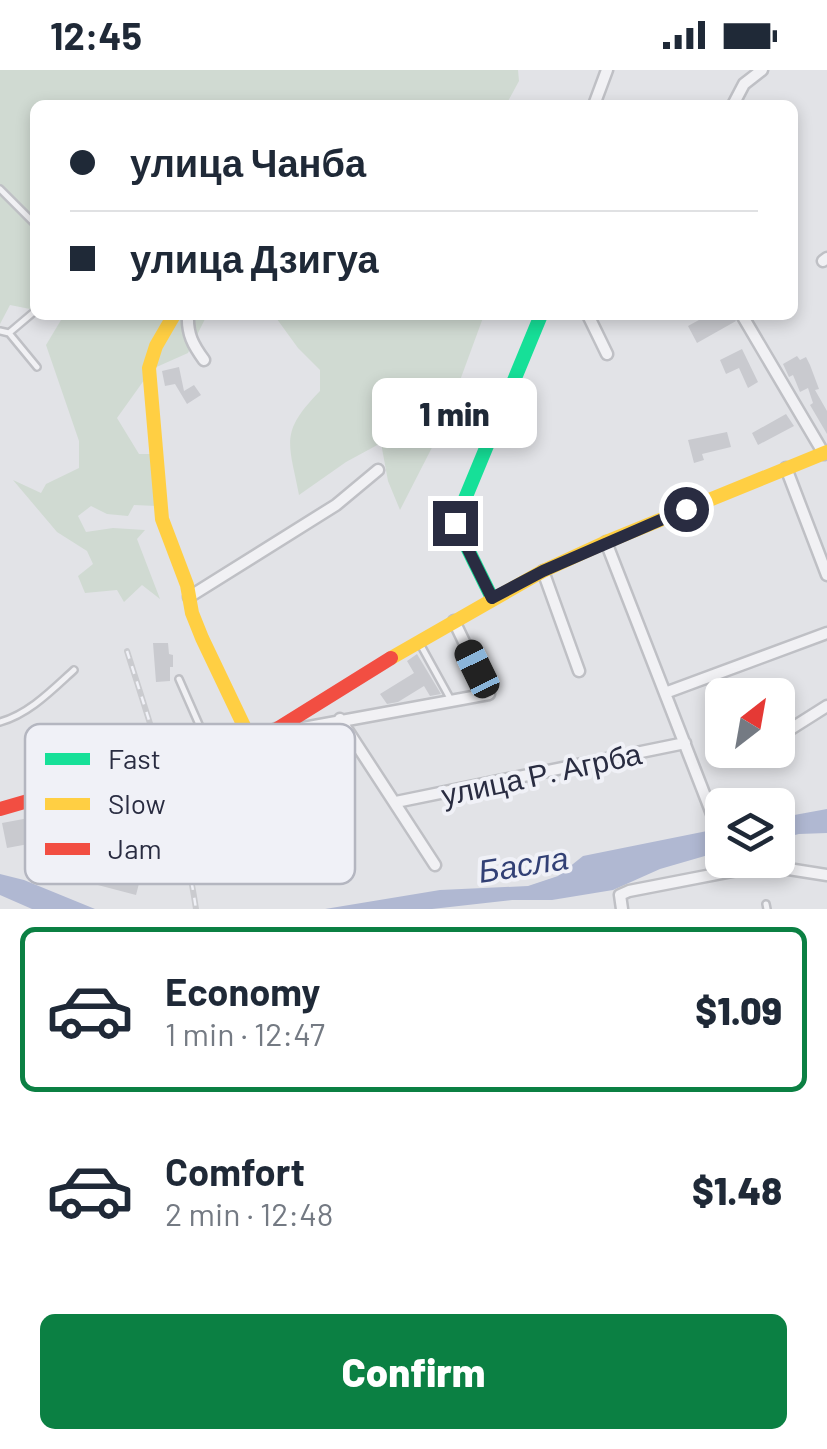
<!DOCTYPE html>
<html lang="en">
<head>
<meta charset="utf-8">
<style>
  :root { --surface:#fff; --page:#f2f2f3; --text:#1f2937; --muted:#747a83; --line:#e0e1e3; --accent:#0b8043 }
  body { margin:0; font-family:Barlow,sans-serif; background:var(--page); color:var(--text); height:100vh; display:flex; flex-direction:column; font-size:38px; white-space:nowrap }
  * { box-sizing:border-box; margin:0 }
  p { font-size:32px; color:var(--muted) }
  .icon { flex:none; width:55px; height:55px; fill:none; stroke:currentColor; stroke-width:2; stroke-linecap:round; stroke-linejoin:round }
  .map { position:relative; height:839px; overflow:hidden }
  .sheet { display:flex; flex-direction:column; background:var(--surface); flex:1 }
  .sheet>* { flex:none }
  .banner { position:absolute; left:30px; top:30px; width:768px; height:220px; border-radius:15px; box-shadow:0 5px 15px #0003; display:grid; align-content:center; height:220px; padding:0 40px; background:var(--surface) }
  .needle { width:65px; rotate:31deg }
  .controls { position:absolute; left:705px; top:608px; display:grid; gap:20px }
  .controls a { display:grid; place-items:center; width:90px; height:90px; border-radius:15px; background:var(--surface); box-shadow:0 5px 15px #0003; font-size:50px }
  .end { position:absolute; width:45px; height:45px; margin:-22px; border:12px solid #292c41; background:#fff; box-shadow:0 0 0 5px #fff }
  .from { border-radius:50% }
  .bubble { position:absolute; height:70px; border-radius:15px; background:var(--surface); box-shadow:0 5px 15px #0003; font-size:32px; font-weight:800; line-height:70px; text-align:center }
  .car { position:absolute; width:30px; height:60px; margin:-30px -15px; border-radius:12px; box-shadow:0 0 8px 2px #0007; background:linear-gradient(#222 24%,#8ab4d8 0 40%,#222 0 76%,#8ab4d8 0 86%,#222 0) }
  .banner b { display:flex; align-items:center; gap:35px; height:95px; font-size:38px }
  .banner b+b { border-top:2px solid var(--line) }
  .banner i { width:25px; height:25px; background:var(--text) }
  ul { padding:18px 0 0; list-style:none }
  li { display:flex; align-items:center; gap:30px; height:165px; margin:0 20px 15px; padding:0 20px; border:5px solid transparent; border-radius:15px }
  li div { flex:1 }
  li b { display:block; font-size:38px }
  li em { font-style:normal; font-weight:800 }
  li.current { border-color:var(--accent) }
  li>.icon { width:90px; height:90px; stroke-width:1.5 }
  .cta { display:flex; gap:20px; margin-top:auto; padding:20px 40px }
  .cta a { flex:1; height:115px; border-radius:15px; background:var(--accent); color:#fff; font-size:40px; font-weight:800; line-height:115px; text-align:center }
  .status { display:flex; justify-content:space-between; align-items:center; height:70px; padding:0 50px; background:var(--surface); direction:ltr }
  .status svg { height:28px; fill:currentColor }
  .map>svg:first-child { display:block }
</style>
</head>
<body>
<div class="status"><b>12:45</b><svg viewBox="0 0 49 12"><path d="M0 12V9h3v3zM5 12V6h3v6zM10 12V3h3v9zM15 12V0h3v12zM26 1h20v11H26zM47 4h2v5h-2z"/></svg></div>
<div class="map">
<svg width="827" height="839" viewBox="0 0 827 839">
  <rect width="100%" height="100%" fill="#e2e3e7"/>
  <path fill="#d0dad2" d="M 0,0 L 518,0 L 519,11 L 506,35 L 35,35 L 35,240 L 10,235 L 0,254 Z
    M 64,245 L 207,245 L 188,283 L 152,299 L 117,348 L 139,384 L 151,384 L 157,436 L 134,435 L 128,446 L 107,444 L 91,436 L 78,446 L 86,462 L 113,458 L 145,460 L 137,469 L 160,529 L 142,515 L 124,532 L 117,520 L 85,523 L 78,506 L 93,494 L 87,481 L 57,462 L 13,410 L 41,423 L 46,414 L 79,398 L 79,371 L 46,275 Z
    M 274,245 L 484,245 L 444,354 L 400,440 L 388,411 L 381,373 L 346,392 L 299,425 C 289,372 279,363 320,321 L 320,300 L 298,278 Z"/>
  <path fill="#b0b8d2" d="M 827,739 L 827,763 L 799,764 L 778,769 L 778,748 Z
    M 722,758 L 722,781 L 660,799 L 613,820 L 552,830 L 512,830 L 432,839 L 325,839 L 440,820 L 528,816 L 558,806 L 583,786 Z
    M 0,804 L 24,810 L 95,839 L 32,839 L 0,825 Z"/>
  <path fill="#c9cacf" d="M 708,245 L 733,245 L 736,251 L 697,273 L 688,256 Z
    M 742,279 L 758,312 L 748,318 L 739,298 L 726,304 L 720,290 Z
    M 797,286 L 800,290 L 806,287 L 810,295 L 819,319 L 815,320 L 827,341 L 827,364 L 810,335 L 813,333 L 808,318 L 800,322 L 793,305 L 789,307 L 783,294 Z
    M 179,297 L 184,321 L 194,315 L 201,325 L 187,334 L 175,314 L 165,316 L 162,301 Z
    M 786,344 L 794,356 L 758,375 L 752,363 Z
    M 727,362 L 731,377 L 702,384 L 704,390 L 694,393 L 688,370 Z
    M 153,573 L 168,573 L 169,584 L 173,585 L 173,597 L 170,597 L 170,611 L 156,612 Z
    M 417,584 L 441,624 L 430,626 L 424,616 L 398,632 L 387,634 L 380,624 L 414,603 L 407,591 Z
    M 45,745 L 50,770 L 7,778 L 2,753 Z
    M 100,791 L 142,802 L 136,825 L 94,814 Z"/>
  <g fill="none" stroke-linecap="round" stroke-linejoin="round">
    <g stroke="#bfc0c5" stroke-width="10">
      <path id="lane" d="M 0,119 L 35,154
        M 0,261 L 9,263 L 37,297
        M 9,263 L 35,241
        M 419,572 L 451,630
        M 179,609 L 212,684
        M 0,652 C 29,644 52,620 74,600
        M 766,834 L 767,839"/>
    </g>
    <g stroke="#bfc0c5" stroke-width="15">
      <path id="street" d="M 594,35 L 607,0
        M 733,35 L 744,14 L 762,0
        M 823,191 L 827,188
        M 188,245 C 187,264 193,275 204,290
        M 588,245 L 607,284
        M 742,245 L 824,384
        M 786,398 L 827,505
        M 606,472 L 714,749
        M 543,501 L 579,601
        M 189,527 L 336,435 L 378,400
        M 665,623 L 827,563
        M 340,649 L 435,795
        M 276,659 L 287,661 L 489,624 L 454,551
        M 778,667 L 827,636
        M 751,683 L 755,680
        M 396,732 L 685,673
        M 286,775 C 319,725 292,708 288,657
        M 622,839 L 620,825 L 629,821 L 763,795 L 827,805"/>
    </g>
    <use href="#lane" stroke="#f1f1f4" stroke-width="5"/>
    <use href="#street" stroke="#f1f1f4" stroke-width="10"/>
    <path stroke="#16e098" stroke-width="14" d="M 492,528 L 455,453 L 541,245"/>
    <path stroke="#ffcf43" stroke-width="14" d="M 174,245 L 156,276 L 149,298 L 162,449 L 187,515 L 192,543 L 202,568 L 252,673
      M 391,588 L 543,501 L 606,472 L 827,382"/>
    <path stroke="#f24e42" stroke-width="14" d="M 0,739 L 52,724 L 139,710 L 214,688 L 235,685 L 391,588"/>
    <g stroke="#cacbcf" stroke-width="6">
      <path id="rail" d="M 127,581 C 154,666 183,751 196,839"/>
    </g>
    <use href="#rail" stroke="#f0f1f7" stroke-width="2.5" stroke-dasharray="8" stroke-linecap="butt"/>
  </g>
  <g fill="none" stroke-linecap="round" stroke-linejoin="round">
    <path stroke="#292c41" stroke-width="12" d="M 455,453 L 492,528 L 543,501 L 686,439"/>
  </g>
  <g text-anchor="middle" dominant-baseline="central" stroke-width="8" stroke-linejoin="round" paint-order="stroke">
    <g font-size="30" fill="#292c41" stroke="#f0f1f7">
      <text transform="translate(541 703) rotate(-12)">улица Р. Агрба</text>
    </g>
    <g font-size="32" font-style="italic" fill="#324075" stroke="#f0f1f7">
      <text transform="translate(523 793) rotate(-9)">Басла</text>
    </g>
  </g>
  <rect x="25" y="654" width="330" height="160" rx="15" fill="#f0f1f7" stroke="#b4b6c0" stroke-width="2.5"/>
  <rect x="45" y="683" width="45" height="12" fill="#16e098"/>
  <rect x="45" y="728" width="45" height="12" fill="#ffcf43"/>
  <rect x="45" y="773" width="45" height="12" fill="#f24e42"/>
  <g font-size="28" fill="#292c41">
    <text x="108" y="699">Fast</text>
    <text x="108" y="744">Slow</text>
    <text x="108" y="789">Jam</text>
  </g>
</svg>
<div class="controls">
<a><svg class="needle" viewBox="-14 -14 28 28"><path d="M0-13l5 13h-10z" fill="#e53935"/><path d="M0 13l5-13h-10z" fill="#747a83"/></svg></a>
<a><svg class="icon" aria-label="layers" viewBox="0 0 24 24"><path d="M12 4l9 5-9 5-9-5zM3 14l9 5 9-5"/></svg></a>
</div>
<i class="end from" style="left:686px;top:439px"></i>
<i class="end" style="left:455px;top:453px"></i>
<div class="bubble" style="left:372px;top:308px;width:165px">1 min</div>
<i class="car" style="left:477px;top:599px;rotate:334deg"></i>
<div class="banner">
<b><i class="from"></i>улица Чанба</b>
<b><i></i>улица Дзигуа</b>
</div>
</div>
<section class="sheet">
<ul>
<li class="current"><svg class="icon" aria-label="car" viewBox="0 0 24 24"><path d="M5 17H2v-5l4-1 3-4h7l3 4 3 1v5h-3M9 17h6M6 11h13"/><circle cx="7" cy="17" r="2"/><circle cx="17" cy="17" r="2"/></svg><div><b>Economy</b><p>1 min · 12:47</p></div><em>$1.09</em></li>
<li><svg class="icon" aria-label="car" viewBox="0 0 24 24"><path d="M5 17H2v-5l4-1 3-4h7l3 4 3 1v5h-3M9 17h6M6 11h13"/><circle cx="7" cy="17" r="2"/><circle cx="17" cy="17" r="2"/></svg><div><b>Comfort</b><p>2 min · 12:48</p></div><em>$1.48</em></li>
</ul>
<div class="cta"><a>Confirm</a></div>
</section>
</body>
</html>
